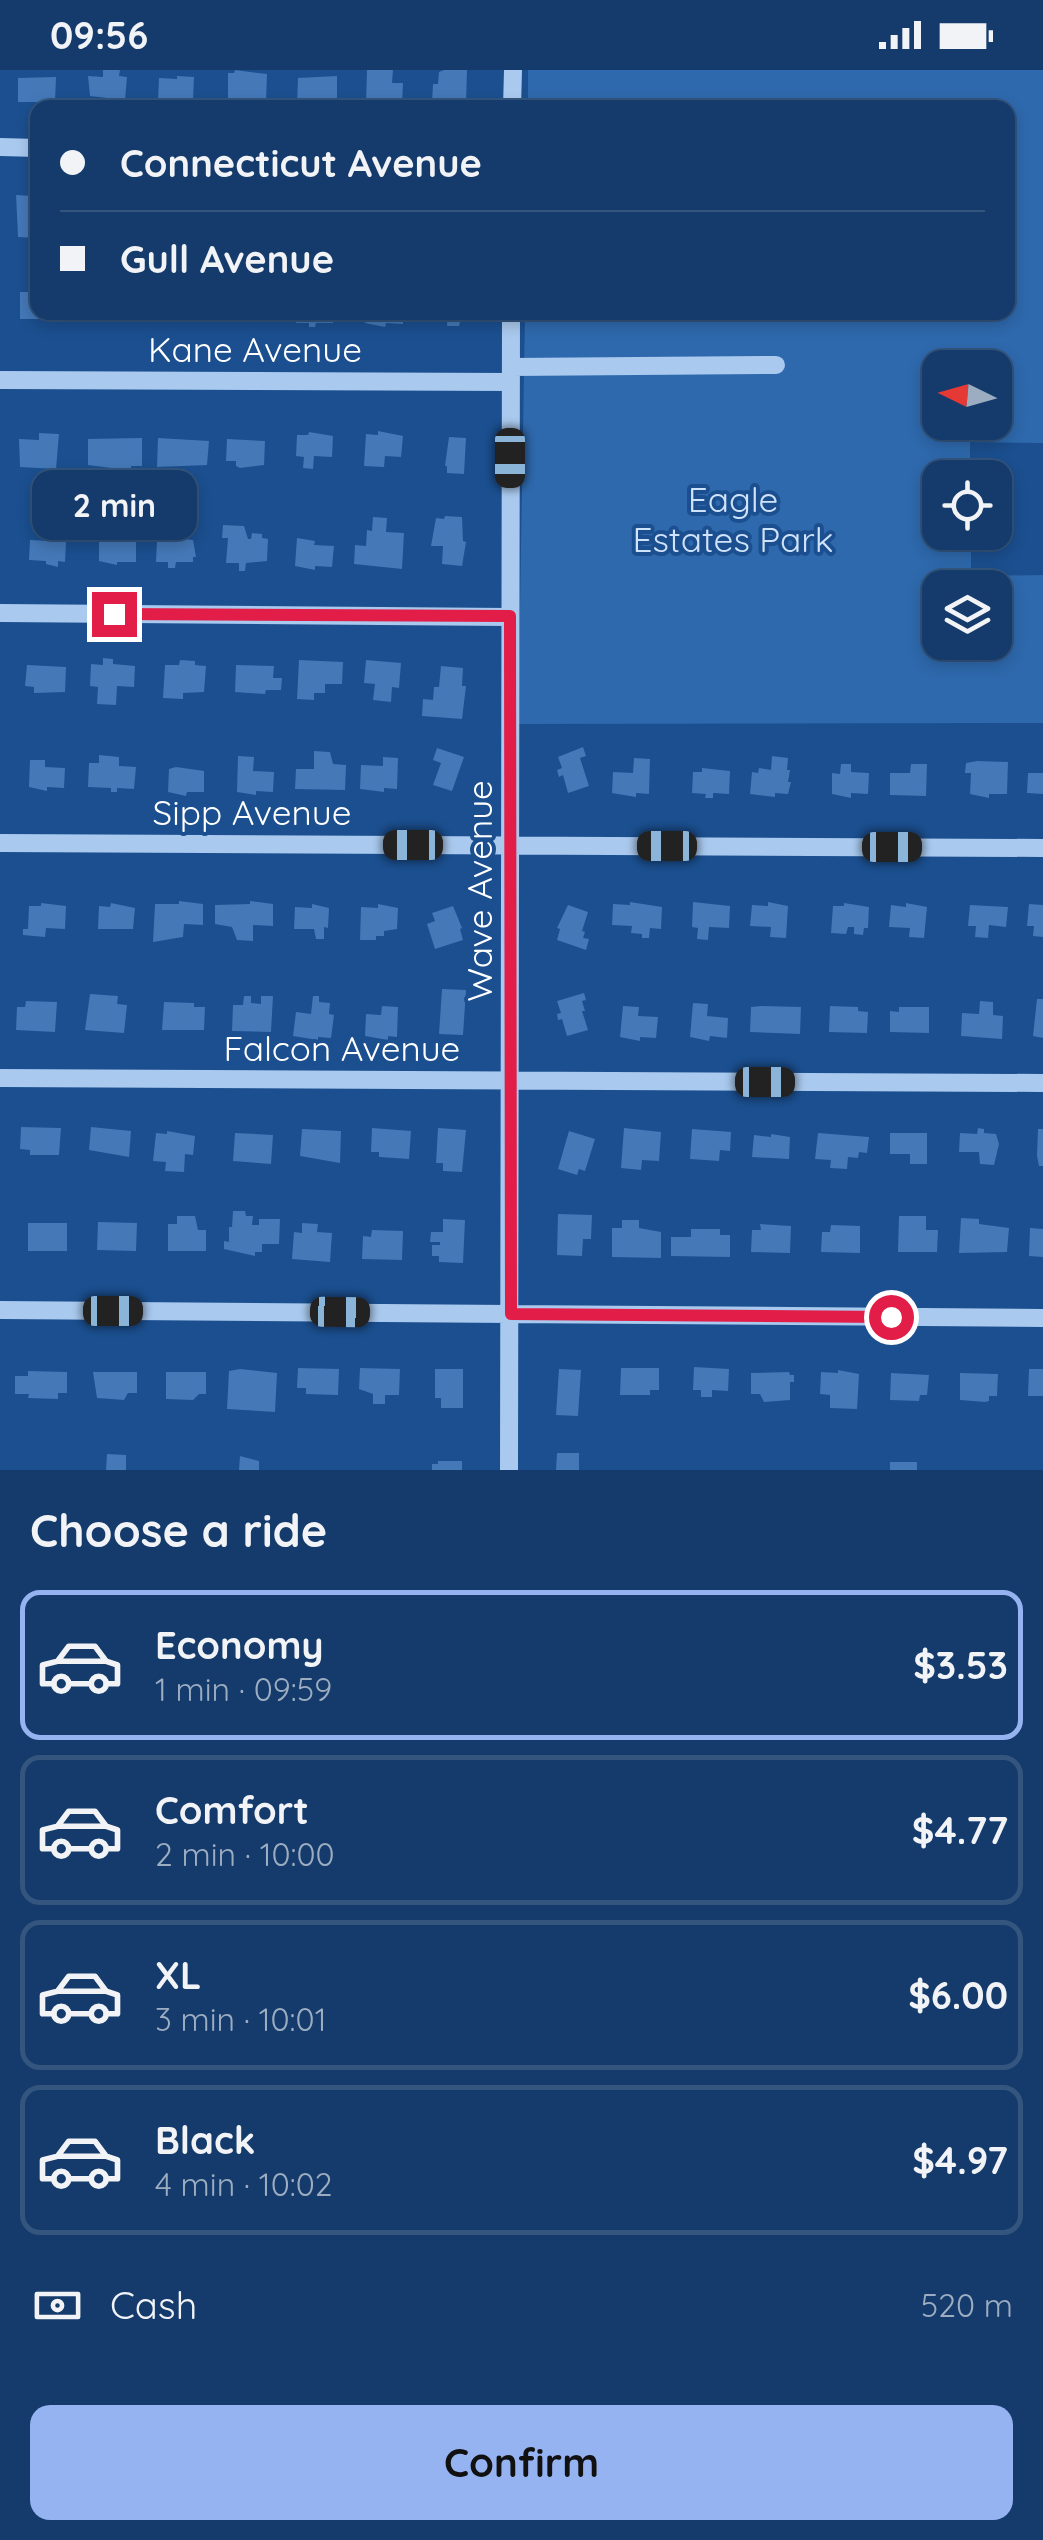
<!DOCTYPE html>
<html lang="en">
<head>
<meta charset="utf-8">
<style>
  :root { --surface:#143b6b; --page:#214673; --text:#f1f3f6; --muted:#9dadc1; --line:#33557e; --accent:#95b2f1 }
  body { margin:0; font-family:Quicksand,sans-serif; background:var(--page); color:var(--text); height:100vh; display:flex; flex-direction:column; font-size:38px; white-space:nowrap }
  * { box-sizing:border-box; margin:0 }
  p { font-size:32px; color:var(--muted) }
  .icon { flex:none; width:55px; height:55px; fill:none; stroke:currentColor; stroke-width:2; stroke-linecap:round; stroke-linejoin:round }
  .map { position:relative; height:1400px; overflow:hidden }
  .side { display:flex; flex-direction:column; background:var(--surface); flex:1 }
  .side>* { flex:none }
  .banner { position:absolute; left:30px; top:30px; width:985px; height:220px; border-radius:20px; box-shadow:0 5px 15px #0003,0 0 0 2px var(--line); display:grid; align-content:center; height:220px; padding:0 30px; background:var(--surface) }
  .needle { width:65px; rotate:275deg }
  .buttons { position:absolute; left:922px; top:280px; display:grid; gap:20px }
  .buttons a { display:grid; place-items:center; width:90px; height:90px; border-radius:20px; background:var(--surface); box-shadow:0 5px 15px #0003,0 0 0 2px var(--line); font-size:50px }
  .end { position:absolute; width:45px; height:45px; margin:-22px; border:12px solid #e11d48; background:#fff; box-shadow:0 0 0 5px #fff }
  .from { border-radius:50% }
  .bubble { position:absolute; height:70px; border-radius:20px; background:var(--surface); box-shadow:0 5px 15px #0003,0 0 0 2px var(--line); font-size:32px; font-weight:800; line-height:70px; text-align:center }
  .car { position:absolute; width:30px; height:60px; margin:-30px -15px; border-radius:12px; box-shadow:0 0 8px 2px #0007; background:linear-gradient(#222 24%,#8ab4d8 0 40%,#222 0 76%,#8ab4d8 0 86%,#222 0) }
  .banner b { display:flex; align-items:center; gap:35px; height:95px; font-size:38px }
  .banner b+b { border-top:2px solid var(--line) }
  .banner i { width:25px; height:25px; background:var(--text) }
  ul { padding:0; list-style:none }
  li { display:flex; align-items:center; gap:30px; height:150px; margin:0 20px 15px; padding:0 10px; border:5px solid var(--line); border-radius:20px }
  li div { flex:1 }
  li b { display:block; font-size:38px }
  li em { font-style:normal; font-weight:800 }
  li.selected { border-color:var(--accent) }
  li>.icon { width:90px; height:90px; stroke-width:1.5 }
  h2 { padding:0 30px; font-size:45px; line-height:120px }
  .pay { display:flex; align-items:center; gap:25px; height:110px; padding:0 30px; font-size:38px }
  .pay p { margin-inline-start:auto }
  .button { display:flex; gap:20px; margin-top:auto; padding:20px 30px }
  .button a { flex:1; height:115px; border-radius:20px; background:var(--accent); color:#111; font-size:40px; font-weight:800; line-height:115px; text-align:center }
  .status { display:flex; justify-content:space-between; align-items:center; height:70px; padding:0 50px; background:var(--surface); direction:ltr }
  .status svg { height:28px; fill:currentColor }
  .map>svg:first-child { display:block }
</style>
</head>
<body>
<div class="status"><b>09:56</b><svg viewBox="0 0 49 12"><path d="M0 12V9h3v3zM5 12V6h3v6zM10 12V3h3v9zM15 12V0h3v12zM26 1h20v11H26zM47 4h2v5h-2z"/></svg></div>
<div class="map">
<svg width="1043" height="1400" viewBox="0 0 1043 1400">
  <rect width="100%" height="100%" fill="#1b4f8f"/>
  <path fill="#2e69ad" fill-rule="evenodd" d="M 528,0 L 1043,0 L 1043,373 L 970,372 L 970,407 L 940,408 L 940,462 L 971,463 L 971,506 L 1043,505 L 1043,653 L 518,654 L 525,243 L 1008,242 L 1008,38 L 528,37 ZM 940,298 L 995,298 L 995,352 L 940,352 ZM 940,518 L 995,518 L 995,572 L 940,572 Z"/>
  <path fill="#4478b7" d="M 103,0 L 120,0 L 119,6 L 127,7 L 125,30 L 90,26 L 88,6 L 103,7 Z
    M 235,0 L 267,4 L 266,31 L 228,30 L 228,3 L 234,3 Z
    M 367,0 L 393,0 L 392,13 L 403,13 L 402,35 L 366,34 Z
    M 444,0 L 467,0 L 466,33 L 432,32 L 433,14 L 438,14 L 439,2 Z
    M 177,6 L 194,7 L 193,31 L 182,30 L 182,34 L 158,31 L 159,8 L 177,9 Z
    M 337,6 L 337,35 L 297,34 L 298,8 Z
    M 56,7 L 55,32 L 18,32 L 18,8 Z
    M 33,122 L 38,122 L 37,168 L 18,167 L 16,125 L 33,126 Z
    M 29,212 L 38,212 L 38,242 L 58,242 L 58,249 L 20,249 L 20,222 L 29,222 Z
    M 88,242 L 125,242 L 125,249 L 101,251 L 88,249 Z
    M 158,242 L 196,242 L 196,249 L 158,249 Z
    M 227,242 L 262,242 L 262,249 L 227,248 Z
    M 297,242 L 333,242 L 333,253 L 316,253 L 315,257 L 309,257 L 309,253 L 296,253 Z
    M 366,242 L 403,242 L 403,254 L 386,253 L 385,257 L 365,253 Z
    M 448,242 L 468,242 L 468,252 L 460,252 L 459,256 L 447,256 Z
    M 378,361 L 403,366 L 401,387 L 385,386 L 384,397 L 364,396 L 366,364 L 378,365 Z
    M 309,362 L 333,366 L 332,387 L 314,386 L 313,399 L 303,398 L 304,387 L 296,386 L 297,365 L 308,365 Z
    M 39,363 L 59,364 L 56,399 L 20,397 L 19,369 L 39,370 Z
    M 449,367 L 466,368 L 464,404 L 447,403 L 447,396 L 445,396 Z
    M 142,368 L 142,396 L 131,396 L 131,406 L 112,406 L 111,398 L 88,395 L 88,369 Z
    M 158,368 L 209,371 L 207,395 L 157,397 Z
    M 227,369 L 265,371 L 264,395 L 240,398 L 236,396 L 236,391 L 226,391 Z
    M 445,446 L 462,447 L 463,471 L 466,472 L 462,496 L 442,494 L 443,476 L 431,476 L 436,448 L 444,449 Z
    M 373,447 L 387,448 L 386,462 L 404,463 L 402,499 L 354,494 L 355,475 L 366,476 L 367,460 L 372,461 Z
    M 223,455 L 244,456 L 248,469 L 251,469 L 252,463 L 262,464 L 262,468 L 268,469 L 267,491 L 246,493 L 245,501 L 239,501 L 239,493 L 226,493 L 228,468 L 222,468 Z
    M 49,461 L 61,462 L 61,471 L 66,471 L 65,492 L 58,491 L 58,497 L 46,494 L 46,491 L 29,490 L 30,470 L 48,471 Z
    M 102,462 L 112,462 L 114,471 L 136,471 L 136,492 L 117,492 L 117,495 L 99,491 L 99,471 L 107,471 L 102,469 Z
    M 165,467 L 193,470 L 196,487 L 193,487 L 193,492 L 176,492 L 175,498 L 168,498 L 168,492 L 156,492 L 157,470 L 165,471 Z
    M 297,468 L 315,471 L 314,475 L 334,476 L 332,497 L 315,496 L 315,500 L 295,496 Z
    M 103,588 L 113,589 L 113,594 L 135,596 L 134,617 L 117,616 L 116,635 L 97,634 L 98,617 L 90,616 L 91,594 L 103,595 Z
    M 180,590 L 195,591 L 195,595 L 206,596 L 204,622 L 183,623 L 183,629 L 163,628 L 165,595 L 179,595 Z
    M 299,590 L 343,592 L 342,614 L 325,614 L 325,623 L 314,623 L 314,630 L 297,629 Z
    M 366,590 L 401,593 L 399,618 L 392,617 L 391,632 L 373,630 L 375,614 L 364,613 Z
    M 27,595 L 66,597 L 65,622 L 34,623 L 34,617 L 25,616 Z
    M 236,595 L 274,596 L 273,608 L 282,608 L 281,620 L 266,620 L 265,624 L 235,622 Z
    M 441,596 L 463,598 L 462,616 L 466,616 L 462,649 L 422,646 L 423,629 L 433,630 L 434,617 L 439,617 Z
    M 583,677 L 586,686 L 580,688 L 589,716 L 568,723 L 563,705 L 559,707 L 557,700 L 562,698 L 558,687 Z
    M 437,678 L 464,687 L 452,721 L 433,715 L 441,693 L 433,690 Z
    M 314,681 L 330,682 L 333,694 L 346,695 L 345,720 L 295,719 L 296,699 L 314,699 Z
    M 99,685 L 119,687 L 119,696 L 136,697 L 134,719 L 117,718 L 117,722 L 111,722 L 111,718 L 88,717 L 89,693 L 99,693 Z
    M 238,686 L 254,687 L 253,701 L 274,702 L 273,722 L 256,721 L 256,725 L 237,722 Z
    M 772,686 L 788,688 L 787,700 L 790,700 L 788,712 L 791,712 L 788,724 L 775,723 L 775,727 L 750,724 L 752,702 L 758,703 L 759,698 L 771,700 Z
    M 383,687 L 398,688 L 397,719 L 384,718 L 384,722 L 360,719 L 361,695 L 383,696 Z
    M 634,688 L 650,689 L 649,724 L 636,723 L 636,727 L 612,723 L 613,702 L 633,703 Z
    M 30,690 L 45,690 L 45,697 L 65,698 L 64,718 L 47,717 L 47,721 L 29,717 Z
    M 977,691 L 1008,692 L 1007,724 L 989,724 L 989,728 L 970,724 L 971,703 L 965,703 L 966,693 Z
    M 841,694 L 851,694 L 851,702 L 869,703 L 868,724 L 851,723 L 851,728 L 832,724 L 832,703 L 840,704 Z
    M 911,694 L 927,694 L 926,726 L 890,725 L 890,703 L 910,703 Z
    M 176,697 L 204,701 L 204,722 L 187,722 L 186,726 L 168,722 L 169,699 Z
    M 702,698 L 730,701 L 729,724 L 713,723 L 713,728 L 705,728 L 706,724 L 692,723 L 693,702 L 702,702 Z
    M 1028,703 L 1043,703 L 1043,724 L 1027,723 Z
    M 179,831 L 203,834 L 203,855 L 184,854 L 183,867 L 153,872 L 155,834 L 179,834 Z
    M 250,831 L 273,834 L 273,856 L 253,855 L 253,871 L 237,870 L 232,857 L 215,854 L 215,835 L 250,834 Z
    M 630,832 L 662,837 L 661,859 L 650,858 L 649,868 L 642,868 L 642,864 L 631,863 L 632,856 L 612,855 L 613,834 L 630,835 Z
    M 693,832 L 730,836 L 729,858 L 709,857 L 708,870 L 697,869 L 698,858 L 692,857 Z
    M 768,832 L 788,836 L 786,868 L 770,867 L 771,857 L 750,856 L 752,835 L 768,836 Z
    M 41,833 L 66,836 L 65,859 L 46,858 L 45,867 L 23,865 L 23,859 L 28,859 L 29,836 L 41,836 Z
    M 111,833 L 135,838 L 133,859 L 98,859 L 99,836 L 110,837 Z
    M 844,833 L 869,837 L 868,858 L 864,858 L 863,865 L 854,864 L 854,857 L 848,857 L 846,864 L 831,863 L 833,836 L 844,836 Z
    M 906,833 L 927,837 L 924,868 L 909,867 L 910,858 L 889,857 L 891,835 L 906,837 Z
    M 312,834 L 329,838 L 328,858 L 324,857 L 324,869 L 316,869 L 314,859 L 294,859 L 295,837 L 312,838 Z
    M 378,834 L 398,838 L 397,859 L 384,861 L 384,866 L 376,866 L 376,870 L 360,870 L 361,837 L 378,838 Z
    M 1029,834 L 1043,835 L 1043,867 L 1033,866 L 1034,856 L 1027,856 Z
    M 568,835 L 588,842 L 582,861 L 585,862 L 583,868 L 589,869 L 586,880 L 557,870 L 560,859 L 557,858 Z
    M 970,835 L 1008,837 L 1006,857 L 989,855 L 988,868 L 975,867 L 976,856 L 968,856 Z
    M 453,836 L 462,858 L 460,859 L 463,870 L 435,879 L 427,854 L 435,851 L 432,843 Z
    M 442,919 L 466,920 L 463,965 L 439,964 Z
    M 584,923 L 586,930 L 582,931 L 585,941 L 582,941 L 588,960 L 567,966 L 562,949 L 558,950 L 557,944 L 561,943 L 557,931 Z
    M 90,924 L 118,926 L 117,934 L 127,935 L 124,963 L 85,960 Z
    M 244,926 L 251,926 L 251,933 L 261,934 L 261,926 L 273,926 L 271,962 L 232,961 L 233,935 L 243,935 Z
    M 313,926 L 319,926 L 319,932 L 330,933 L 329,944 L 334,945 L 331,968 L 318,967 L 318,970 L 293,966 L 296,942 L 311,944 Z
    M 1037,929 L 1043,929 L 1043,968 L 1033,966 Z
    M 26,931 L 57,932 L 55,962 L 16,960 L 17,937 L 25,937 Z
    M 980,931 L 993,932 L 993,945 L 1003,946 L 1002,969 L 961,966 L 962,943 L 979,944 Z
    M 164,932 L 194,933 L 194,937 L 205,937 L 204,960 L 162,960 Z
    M 693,933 L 708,934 L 707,946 L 728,948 L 727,968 L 710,966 L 709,971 L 690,967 Z
    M 382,936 L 398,937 L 397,967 L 388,966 L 388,970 L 365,966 L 366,944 L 381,945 Z
    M 623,936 L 639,937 L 638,946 L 658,947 L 656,968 L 640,967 L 640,971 L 620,967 Z
    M 761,936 L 801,937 L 800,964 L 750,962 L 751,937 Z
    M 830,936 L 858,937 L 858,941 L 868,942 L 867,963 L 829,962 Z
    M 899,937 L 929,937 L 929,963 L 890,962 L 890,941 L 899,942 Z
    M 21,1057 L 61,1058 L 59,1085 L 30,1085 L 30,1080 L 20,1079 Z
    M 91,1057 L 131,1061 L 129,1087 L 89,1080 Z
    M 372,1058 L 411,1061 L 409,1089 L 379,1087 L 379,1082 L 371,1082 Z
    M 438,1058 L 466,1060 L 462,1102 L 443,1101 L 443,1093 L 436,1093 Z
    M 624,1058 L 661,1062 L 659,1091 L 642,1090 L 641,1100 L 621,1098 Z
    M 978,1058 L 984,1059 L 984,1063 L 996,1064 L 999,1074 L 994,1095 L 980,1094 L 979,1082 L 959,1082 L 960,1063 L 977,1064 Z
    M 302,1059 L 341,1061 L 340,1093 L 300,1086 Z
    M 692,1059 L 731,1062 L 730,1081 L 720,1080 L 719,1091 L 690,1089 Z
    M 1038,1059 L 1043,1059 L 1043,1096 L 1039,1096 L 1037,1086 Z
    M 167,1061 L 195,1066 L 193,1085 L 185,1084 L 184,1102 L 165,1101 L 166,1092 L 153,1091 L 156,1063 L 167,1064 Z
    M 569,1061 L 595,1069 L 585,1101 L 579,1099 L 577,1105 L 558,1099 Z
    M 235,1063 L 273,1065 L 271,1094 L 233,1091 Z
    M 818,1063 L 869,1067 L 867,1083 L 859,1082 L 858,1088 L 848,1087 L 847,1099 L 830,1098 L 831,1090 L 815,1089 Z
    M 890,1063 L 927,1063 L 927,1094 L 910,1094 L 910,1084 L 890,1084 Z
    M 771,1064 L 790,1067 L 789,1089 L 752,1087 L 754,1065 L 771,1067 Z
    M 233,1141 L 245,1141 L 246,1146 L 253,1146 L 252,1155 L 259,1155 L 259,1149 L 280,1149 L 279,1174 L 262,1174 L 262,1182 L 255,1182 L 255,1186 L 224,1179 L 224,1171 L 229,1172 L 229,1157 L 232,1157 Z
    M 558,1144 L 592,1145 L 591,1169 L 583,1169 L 582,1186 L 557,1185 Z
    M 177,1146 L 195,1146 L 198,1160 L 206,1160 L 206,1181 L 168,1181 L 168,1154 L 177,1154 Z
    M 899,1146 L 926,1146 L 926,1160 L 938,1160 L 937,1182 L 898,1182 Z
    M 961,1148 L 979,1149 L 979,1154 L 1009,1158 L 1007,1182 L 959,1183 Z
    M 443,1149 L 465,1150 L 463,1193 L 439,1192 L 439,1186 L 432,1186 L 432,1175 L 440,1175 L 440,1172 L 430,1172 L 431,1162 L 443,1162 Z
    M 622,1150 L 639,1150 L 639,1158 L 661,1162 L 661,1188 L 612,1187 L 612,1158 L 622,1158 Z
    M 98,1152 L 137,1153 L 136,1181 L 97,1180 Z
    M 28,1153 L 67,1153 L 67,1181 L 28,1181 Z
    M 302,1153 L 318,1154 L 317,1162 L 332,1163 L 330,1192 L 292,1189 L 294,1162 L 302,1163 Z
    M 760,1154 L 791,1156 L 790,1183 L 751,1182 L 752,1160 L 761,1160 Z
    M 831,1155 L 860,1156 L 860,1183 L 821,1182 L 822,1162 L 830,1162 Z
    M 1030,1158 L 1043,1159 L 1043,1187 L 1029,1186 Z
    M 691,1159 L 720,1159 L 720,1165 L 730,1165 L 730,1187 L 671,1186 L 671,1167 L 691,1167 Z
    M 372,1160 L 403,1161 L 402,1190 L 362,1189 L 363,1166 L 371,1167 Z
    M 694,1297 L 729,1299 L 728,1321 L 712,1320 L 712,1327 L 701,1327 L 701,1320 L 693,1320 Z
    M 298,1298 L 339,1299 L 338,1325 L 306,1324 L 306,1318 L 297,1318 Z
    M 360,1298 L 400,1299 L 399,1325 L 385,1325 L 385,1334 L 373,1334 L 373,1324 L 359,1319 Z
    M 621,1298 L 659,1298 L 659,1320 L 650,1320 L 650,1325 L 620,1325 Z
    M 240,1299 L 277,1303 L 275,1342 L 227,1339 L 229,1301 Z
    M 435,1299 L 463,1299 L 463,1338 L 441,1338 L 441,1328 L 435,1328 Z
    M 559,1299 L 581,1300 L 578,1346 L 556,1345 Z
    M 1029,1299 L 1043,1299 L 1043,1326 L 1028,1326 Z
    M 838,1300 L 859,1304 L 857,1339 L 830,1338 L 830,1325 L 820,1324 L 821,1302 L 838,1303 Z
    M 28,1301 L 67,1302 L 67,1323 L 58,1323 L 58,1329 L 28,1328 L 29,1324 L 15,1324 L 15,1306 L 28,1306 Z
    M 93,1302 L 137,1302 L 137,1323 L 128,1323 L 124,1330 L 97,1328 Z
    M 166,1302 L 206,1302 L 206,1324 L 199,1324 L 193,1330 L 166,1329 Z
    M 789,1302 L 790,1305 L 794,1305 L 794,1312 L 790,1312 L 790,1330 L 764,1332 L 760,1324 L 751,1324 L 751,1303 Z
    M 891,1303 L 929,1305 L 927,1325 L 920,1325 L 919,1331 L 890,1330 Z
    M 960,1303 L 998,1304 L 997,1326 L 989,1326 L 989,1331 L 985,1332 L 960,1330 Z
    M 557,1383 L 579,1383 L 579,1400 L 556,1400 Z
    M 107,1384 L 126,1385 L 126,1400 L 106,1400 Z
    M 240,1386 L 259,1391 L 259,1400 L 239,1400 Z
    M 438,1391 L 462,1391 L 462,1400 L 432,1400 L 432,1394 L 438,1394 Z
    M 890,1392 L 917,1392 L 917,1400 L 890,1400 Z"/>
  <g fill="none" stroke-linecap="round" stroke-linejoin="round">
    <path stroke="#a9c9ee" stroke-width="18" d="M 512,38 L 513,0
      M 0,77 L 38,78
      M 511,297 L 776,295
      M 0,310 L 511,312
      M 0,543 L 509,547
      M 0,773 L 1043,778
      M 0,1008 L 1043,1013
      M 0,1240 L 1043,1248
      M 509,1400 L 511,242"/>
  </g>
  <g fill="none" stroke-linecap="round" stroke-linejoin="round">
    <path stroke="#e11d48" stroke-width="12" d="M 114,544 L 510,546 L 511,1244 L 891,1247"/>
  </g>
  <g text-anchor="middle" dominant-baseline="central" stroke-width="8" stroke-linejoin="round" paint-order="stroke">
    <g font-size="35" fill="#fff" stroke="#1b4f8f">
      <text x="255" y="279">Kane Avenue</text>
      <text x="252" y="742">Sipp Avenue</text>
      <text transform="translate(479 821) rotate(-90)">Wave Avenue</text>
      <text x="342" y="978">Falcon Avenue</text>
    </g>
    <g font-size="35" fill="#cfe3fa" stroke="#1b4f8f">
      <text x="733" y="429">Eagle<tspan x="733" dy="40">Estates Park</tspan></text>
    </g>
  </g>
</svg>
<div class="buttons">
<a><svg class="needle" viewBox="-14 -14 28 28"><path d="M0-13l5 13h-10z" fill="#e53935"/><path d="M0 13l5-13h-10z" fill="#9dadc1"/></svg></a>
<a><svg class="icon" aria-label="locate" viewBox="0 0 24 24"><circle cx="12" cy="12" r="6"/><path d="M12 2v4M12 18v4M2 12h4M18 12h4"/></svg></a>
<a><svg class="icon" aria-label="layers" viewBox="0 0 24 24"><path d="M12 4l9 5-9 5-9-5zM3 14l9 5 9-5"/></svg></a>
</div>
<i class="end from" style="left:891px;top:1247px"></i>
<i class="end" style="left:114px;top:544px"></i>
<div class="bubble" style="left:32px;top:400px;width:165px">2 min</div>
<i class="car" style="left:510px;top:388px;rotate:180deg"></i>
<i class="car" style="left:413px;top:775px;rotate:270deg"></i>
<i class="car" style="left:667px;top:776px;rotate:270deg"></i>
<i class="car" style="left:892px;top:777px;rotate:90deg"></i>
<i class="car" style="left:765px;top:1012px;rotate:90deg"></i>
<i class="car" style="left:113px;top:1241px;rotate:90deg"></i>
<i class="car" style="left:340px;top:1242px;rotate:91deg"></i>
<div class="banner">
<b><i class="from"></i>Connecticut Avenue</b>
<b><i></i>Gull Avenue</b>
</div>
</div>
<section class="side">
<h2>Choose a ride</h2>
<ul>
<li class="selected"><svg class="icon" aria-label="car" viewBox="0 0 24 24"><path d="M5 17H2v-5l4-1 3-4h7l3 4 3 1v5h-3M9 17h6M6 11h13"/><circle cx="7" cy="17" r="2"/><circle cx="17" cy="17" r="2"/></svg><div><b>Economy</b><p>1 min · 09:59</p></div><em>$3.53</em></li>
<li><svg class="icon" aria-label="car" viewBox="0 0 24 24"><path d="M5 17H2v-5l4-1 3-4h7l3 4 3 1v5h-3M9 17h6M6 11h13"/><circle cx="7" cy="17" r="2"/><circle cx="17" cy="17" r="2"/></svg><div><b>Comfort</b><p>2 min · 10:00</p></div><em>$4.77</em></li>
<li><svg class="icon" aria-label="car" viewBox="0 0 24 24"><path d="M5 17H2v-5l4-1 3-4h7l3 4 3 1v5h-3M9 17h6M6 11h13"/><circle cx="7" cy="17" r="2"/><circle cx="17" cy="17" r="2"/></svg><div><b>XL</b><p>3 min · 10:01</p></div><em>$6.00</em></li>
<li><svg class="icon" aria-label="car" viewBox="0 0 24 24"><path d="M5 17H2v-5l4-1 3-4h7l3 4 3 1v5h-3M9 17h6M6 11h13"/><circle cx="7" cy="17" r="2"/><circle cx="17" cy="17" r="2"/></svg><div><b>Black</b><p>4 min · 10:02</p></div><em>$4.97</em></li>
</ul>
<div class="pay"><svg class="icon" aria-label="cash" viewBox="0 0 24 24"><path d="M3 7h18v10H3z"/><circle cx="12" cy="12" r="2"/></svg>Cash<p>520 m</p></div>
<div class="button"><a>Confirm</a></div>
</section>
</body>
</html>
